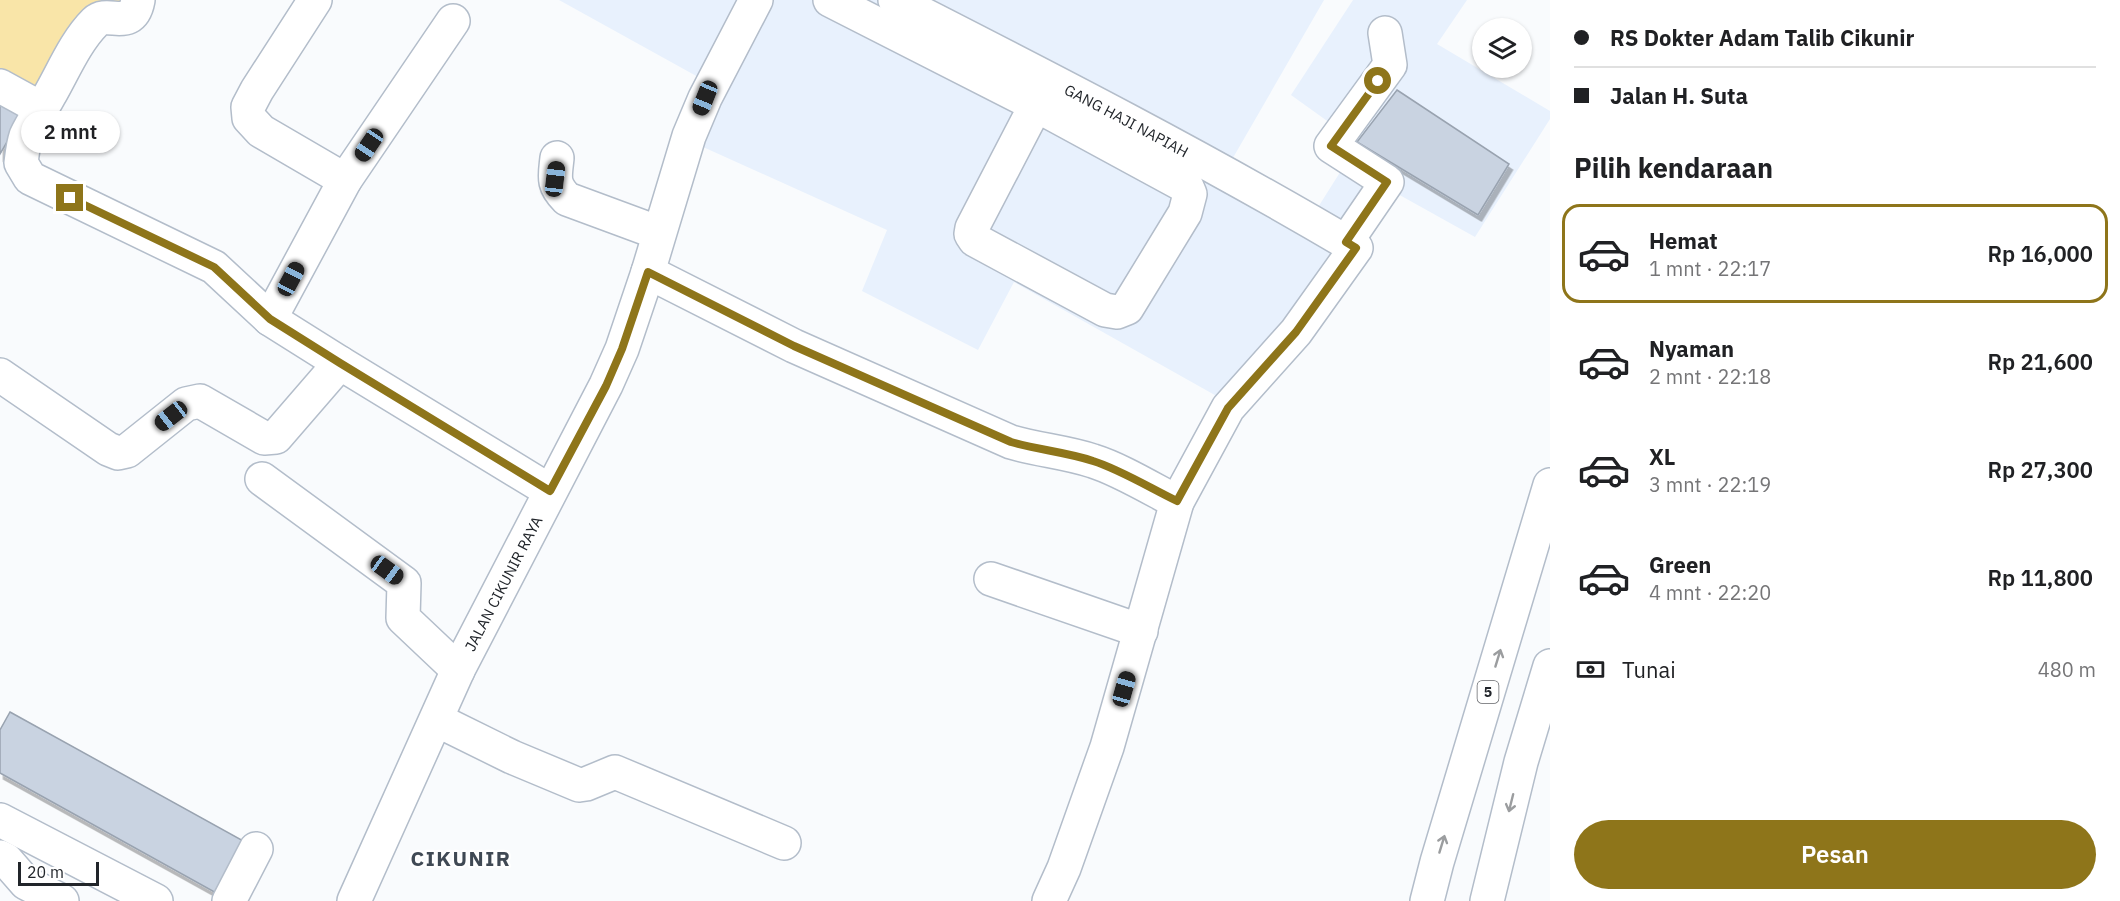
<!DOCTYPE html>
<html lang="id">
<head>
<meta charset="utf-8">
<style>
  :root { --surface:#fff; --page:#f6f6f6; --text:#202124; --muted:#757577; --line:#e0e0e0; --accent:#8e751a }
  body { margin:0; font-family:"IBM Plex Sans",sans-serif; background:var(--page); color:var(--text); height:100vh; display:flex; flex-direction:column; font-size:22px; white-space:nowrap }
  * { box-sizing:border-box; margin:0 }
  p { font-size:20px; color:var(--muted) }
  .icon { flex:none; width:33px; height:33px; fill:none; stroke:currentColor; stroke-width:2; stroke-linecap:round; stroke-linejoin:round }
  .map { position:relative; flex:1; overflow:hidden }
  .details { display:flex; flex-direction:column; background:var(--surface); width:570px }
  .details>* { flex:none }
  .guide { display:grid; align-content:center; height:132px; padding:0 24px; background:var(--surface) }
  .controls { position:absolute; left:1472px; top:18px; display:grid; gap:12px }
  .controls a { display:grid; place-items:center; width:60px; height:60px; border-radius:50%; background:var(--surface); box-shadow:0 2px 4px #0004; font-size:30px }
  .scale { position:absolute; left:18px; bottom:15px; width:81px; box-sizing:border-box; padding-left:6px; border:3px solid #21252a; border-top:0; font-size:16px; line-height:21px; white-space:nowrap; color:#21252a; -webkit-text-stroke:4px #fff; paint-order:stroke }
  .end { position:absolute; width:27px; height:27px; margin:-14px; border:8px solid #8e751a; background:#fff; box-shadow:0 0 0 3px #fff }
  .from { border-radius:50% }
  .bubble { position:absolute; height:42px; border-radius:21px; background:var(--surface); box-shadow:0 2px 4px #0004; font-size:20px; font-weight:600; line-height:42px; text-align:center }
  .car { position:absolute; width:18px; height:36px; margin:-18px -9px; border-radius:8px; box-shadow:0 0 4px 2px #0007; background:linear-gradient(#222 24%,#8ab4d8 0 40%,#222 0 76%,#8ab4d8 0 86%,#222 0) }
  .guide b { display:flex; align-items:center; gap:21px; height:57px; font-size:22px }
  .guide b+b { border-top:2px solid var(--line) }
  .guide i { width:15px; height:15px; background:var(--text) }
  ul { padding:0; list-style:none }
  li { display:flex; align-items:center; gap:18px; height:99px; margin:0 12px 9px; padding:0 12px; border:3px solid transparent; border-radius:18px }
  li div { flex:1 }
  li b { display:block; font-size:22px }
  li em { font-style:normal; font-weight:600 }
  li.on { border-color:var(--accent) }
  li>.icon { width:54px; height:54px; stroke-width:1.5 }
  h2 { padding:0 24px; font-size:27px; line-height:72px }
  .pay { display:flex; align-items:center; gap:15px; height:66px; padding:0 24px; font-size:22px }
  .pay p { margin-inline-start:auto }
  .button { display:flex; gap:12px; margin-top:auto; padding:12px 24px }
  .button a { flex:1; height:69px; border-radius:36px; background:var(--accent); color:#fff; font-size:24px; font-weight:600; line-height:69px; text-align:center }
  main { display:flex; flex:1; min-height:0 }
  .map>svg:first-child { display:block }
</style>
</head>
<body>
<main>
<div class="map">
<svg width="1550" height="901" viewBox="0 0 1550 901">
  <defs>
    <filter id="shadow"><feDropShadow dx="3.5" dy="6" stdDeviation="0" flood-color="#0004"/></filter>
  </defs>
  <rect width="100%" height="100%" fill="#f9fbfd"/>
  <path fill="#e8f1fd" d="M 559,0 L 1324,0 L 1219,182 L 1350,254 L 1229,403 L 1014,282 L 978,350 L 862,291 L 887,230 L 692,142 L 718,88 Z
    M 1353,0 L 1467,0 L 1437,44 L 1550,111 L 1550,119 L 1475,237 L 1396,193 L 1363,239 L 1315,212 L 1344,166 L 1337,128 L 1291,95 Z"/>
  <path fill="#f9e5a8" d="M 0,0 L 124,0 L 36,97 L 0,77 Z"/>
  <path fill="#c9d3e1" stroke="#99a3b0" stroke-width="1.5" filter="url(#shadow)" d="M 1397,90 L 1509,164 L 1478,215 L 1357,142 Z
    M 0,99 L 24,113 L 0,154 Z
    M 10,712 L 247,843 L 218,894 L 0,773 L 0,730 Z"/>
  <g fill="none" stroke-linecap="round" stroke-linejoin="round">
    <g stroke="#b3bdca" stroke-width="36">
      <g id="minor">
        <path d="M 138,0 C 132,33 108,9 95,22 C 75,42 63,72 49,96 C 42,109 32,123 26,136 C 23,145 22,155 21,163 L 30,178 L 214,267 L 270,319 L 340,363 L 550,491"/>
        <path d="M 315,0 L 257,90 L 248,107 L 249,118 L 261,131 L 345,180"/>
        <path d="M 830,0 L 1036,105 L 1187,187 L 1190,194 L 1185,213 L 1127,308 L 1117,312 L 1105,310 L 975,240 L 971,234 L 972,228 L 1036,105"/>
        <path id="s1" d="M 895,0 C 1050,79 1206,159 1356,248 L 1296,332 L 1228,408 L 1177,502 L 1107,747 L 1064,868 L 1049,901"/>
        <path d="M 0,86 L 42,109"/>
        <path d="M 557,158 C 555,177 552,184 567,199 L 659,233"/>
        <path d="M 1346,242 L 1387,182 L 1331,146 L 1390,65 L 1385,33"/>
        <path d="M 648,272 L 794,346 L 1011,442 C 1038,450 1066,452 1093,461 C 1119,469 1152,489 1177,502"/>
        <path d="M 270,319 L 345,180 L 453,21"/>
        <path d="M 0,375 L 108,449 L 118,453 L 127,451 L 186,404 L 200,401 L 264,438 L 276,437 L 340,363"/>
        <path d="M 262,479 L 404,583 L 403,618 L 458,670"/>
        <path d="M 991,579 L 1141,631"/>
        <path d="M 437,720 L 512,757 L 579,785 L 586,784 L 615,772 L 784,843"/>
        <path d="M 0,820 L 156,901"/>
        <path d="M 0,857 L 6,860 L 26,883 L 62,901"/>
        <path d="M 229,901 L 256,849"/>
        <path id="s2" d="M 354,901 L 458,670 L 606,385 L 622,349 L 648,272 L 689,136 L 705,98 L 756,0"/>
      </g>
    </g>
    <g stroke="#b3bdca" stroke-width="36">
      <path id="highway" d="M 1427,901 L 1437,862 L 1550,485
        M 1487,901 L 1521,762 L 1550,666"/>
    </g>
    <use href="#minor" stroke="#fff" stroke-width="33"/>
    <use href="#highway" stroke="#fff" stroke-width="33"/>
  </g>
  <defs><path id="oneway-shaft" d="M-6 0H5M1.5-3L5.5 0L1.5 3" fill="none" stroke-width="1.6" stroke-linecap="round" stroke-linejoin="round" transform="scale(1.5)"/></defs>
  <g stroke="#9b9d9f">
    <use href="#oneway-shaft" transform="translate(1498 658) rotate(-73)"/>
    <use href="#oneway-shaft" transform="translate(1511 803) rotate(104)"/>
    <use href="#oneway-shaft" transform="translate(1442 844) rotate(-73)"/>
  </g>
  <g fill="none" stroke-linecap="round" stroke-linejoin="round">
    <path stroke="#8e751a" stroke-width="8" d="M 70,198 L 214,267 L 270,319 L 340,363 L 550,491 L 606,386 L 622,349 L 648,272 L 794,346 L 1011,442 C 1038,450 1066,452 1093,461 C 1119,469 1152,489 1177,501 L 1228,408 L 1296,332 L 1356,248 L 1346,242 L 1387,182 L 1331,146 L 1378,81"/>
  </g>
  <g text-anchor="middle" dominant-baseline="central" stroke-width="4.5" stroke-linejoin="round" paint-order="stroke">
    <rect fill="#fff" stroke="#64666a" stroke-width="1.5" x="1477.5" y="681" width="21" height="22" rx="4.5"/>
    <g font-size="14" font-weight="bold" fill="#21252a">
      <text x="1488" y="692">5</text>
    </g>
    <g font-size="15" fill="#21252a" stroke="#fff">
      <text stroke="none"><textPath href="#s1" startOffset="261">GANG HAJI NAPIAH</textPath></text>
      <text stroke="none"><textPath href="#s2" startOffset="351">JALAN CIKUNIR RAYA</textPath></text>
    </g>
    <g font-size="21" font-weight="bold" letter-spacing="1.5" fill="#404954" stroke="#fff">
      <text x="461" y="858">CIKUNIR</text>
    </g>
  </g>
</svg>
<div class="controls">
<a><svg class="icon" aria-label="layers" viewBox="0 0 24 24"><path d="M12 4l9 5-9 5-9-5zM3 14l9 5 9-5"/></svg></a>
</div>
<div class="scale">20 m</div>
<i class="end from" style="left:1378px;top:81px"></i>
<i class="end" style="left:70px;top:198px"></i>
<div class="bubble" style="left:21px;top:111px;width:99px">2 mnt</div>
<i class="car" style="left:705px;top:98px;rotate:202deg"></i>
<i class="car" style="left:369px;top:145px;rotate:214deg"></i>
<i class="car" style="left:555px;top:179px;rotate:7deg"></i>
<i class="car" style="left:291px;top:279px;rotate:28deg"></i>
<i class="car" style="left:171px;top:416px;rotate:232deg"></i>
<i class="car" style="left:387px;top:570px;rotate:126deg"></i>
<i class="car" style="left:1124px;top:689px;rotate:16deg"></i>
</div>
<section class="details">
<div class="guide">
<b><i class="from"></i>RS Dokter Adam Talib Cikunir</b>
<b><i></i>Jalan H. Suta</b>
</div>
<h2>Pilih kendaraan</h2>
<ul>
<li class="on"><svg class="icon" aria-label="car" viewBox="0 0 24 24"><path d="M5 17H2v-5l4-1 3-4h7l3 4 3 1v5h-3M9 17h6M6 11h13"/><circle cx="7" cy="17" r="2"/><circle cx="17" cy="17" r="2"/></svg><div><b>Hemat</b><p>1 mnt · 22:17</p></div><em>Rp 16,000</em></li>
<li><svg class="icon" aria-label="car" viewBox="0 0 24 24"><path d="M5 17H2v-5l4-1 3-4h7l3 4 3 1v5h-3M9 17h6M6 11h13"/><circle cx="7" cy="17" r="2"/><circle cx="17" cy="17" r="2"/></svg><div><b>Nyaman</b><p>2 mnt · 22:18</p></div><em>Rp 21,600</em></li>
<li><svg class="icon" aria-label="car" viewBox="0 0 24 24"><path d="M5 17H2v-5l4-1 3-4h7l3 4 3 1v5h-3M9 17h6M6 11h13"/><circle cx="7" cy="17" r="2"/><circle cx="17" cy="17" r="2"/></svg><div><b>XL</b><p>3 mnt · 22:19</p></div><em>Rp 27,300</em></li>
<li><svg class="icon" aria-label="car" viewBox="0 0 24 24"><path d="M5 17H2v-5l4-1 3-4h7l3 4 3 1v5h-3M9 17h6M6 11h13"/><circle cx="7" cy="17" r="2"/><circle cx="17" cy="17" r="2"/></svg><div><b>Green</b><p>4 mnt · 22:20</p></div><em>Rp 11,800</em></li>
</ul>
<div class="pay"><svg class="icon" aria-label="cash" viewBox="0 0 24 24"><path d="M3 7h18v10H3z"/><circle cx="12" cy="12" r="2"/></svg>Tunai<p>480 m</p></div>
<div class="button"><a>Pesan</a></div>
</section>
</main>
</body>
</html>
